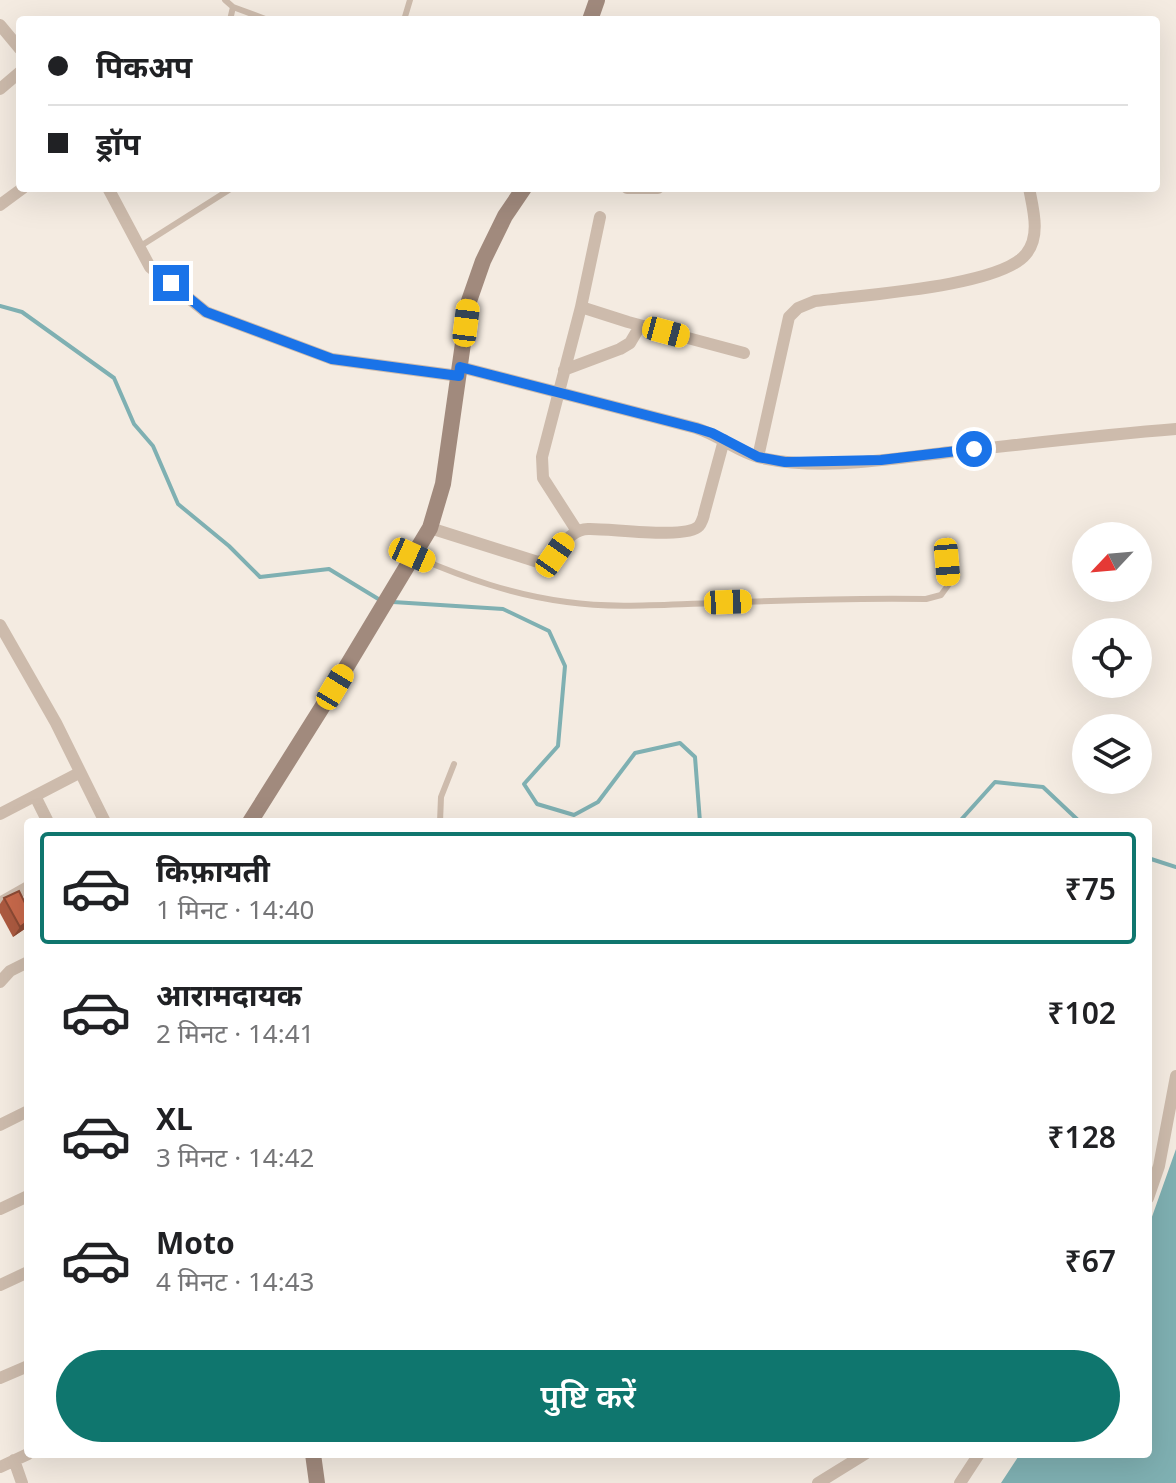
<!DOCTYPE html>
<html lang="hi">
<head>
<meta charset="utf-8">
<style>
  :root { --surface:#fff; --page:#f2f2f2; --text:#202124; --muted:#757577; --line:#e0e0e0; --accent:#0f766e }
  body { margin:0; font-family:"Noto Sans","Noto Sans Devanagari",sans-serif; background:var(--page); color:var(--text); height:100vh; display:flex; flex-direction:column; font-size:30px; white-space:nowrap }
  * { box-sizing:border-box; margin:0 }
  p { font-size:26px; color:var(--muted) }
  .icon { flex:none; width:44px; height:44px; fill:none; stroke:currentColor; stroke-width:2; stroke-linecap:round; stroke-linejoin:round }
  .map { position:relative; flex:1; overflow:hidden }
  .side { position:absolute; left:24px; top:818px; width:1128px; height:640px; display:flex; flex-direction:column; background:var(--surface); border-radius:8px; box-shadow:0 8px 32px #0002 }
  .side>* { flex:none }
  .banner { position:absolute; left:16px; top:16px; width:1144px; height:176px; border-radius:8px; box-shadow:0 8px 32px #0002; display:grid; align-content:center; height:176px; padding:0 32px; background:var(--surface) }
  .needle { width:52px; rotate:244deg }
  .buttons { position:absolute; left:1072px; top:522px; display:grid; gap:16px }
  .buttons a { display:grid; place-items:center; width:80px; height:80px; border-radius:50%; background:var(--surface); box-shadow:0 8px 32px #0002; font-size:40px }
  .end { position:absolute; width:36px; height:36px; margin:-18px; border:10px solid #1a73e8; background:#fff; box-shadow:0 0 0 4px #fff }
  .from { border-radius:50% }
  .car { position:absolute; width:24px; height:48px; margin:-24px -12px; border-radius:10px; box-shadow:0 0 6px 2px #0007; background:linear-gradient(#f5c518 24%,#345 0 40%,#f5c518 0 76%,#345 0 86%,#f5c518 0) }
  .banner b { display:flex; align-items:center; gap:28px; height:76px; font-size:30px }
  .banner b+b { border-top:2px solid var(--line) }
  .banner i { width:20px; height:20px; background:var(--text) }
  ul { padding:14px 0 0; list-style:none }
  li { display:flex; align-items:center; gap:24px; height:112px; margin:0 16px 12px; padding:0 16px; border:4px solid transparent; border-radius:8px }
  li div { flex:1 }
  li b { display:block; font-size:30px }
  li em { font-style:normal; font-weight:600 }
  li.on { border-color:var(--accent) }
  li>.icon { width:72px; height:72px; stroke-width:1.5 }
  .primary-button { display:flex; gap:16px; margin-top:auto; padding:16px 32px }
  .primary-button a { flex:1; height:92px; border-radius:48px; background:var(--accent); color:#fff; font-size:32px; font-weight:600; line-height:92px; text-align:center }
  .map>svg:first-child { display:block }
</style>
</head>
<body>
<div class="map">
<svg width="1176" height="1483" viewBox="0 0 1176 1483">
  <rect width="100%" height="100%" fill="#f4ebe1"/>
  <path fill="#7fb0b2" d="M 1176,1149 L 1176,1483 L 1001,1483 L 1020,1454 L 1148,1454 L 1148,1228 Z"/>
  <g fill="none" stroke-linecap="round" stroke-linejoin="round">
    <path stroke="#7fb0b2" stroke-width="4" d="M 0,306 L 22,312 L 114,378 L 134,424 L 153,446 L 178,504 L 229,546 L 260,577 L 329,569 L 380,600
      M 393,602 L 503,609 L 549,631 L 565,666 L 558,746 L 524,784 L 537,804 L 574,815 L 598,802 L 635,753 L 680,743 L 695,757 L 700,822
      M 959,822 L 995,782 L 1043,787 L 1080,822
      M 1148,858 L 1176,867"/>
    <path stroke="#cdbbac" stroke-width="6" d="M 225,0 L 233,7 L 268,20
      M 230,20 L 233,7
      M 404,20 L 410,0
      M 139,247 L 232,188
      M 416,557 C 465,578 513,595 567,602 C 616,609 669,604 719,603 C 788,600 857,598 926,599 L 941,595 L 949,584 L 947,562
      M 440,822 L 441,797 L 454,764"/>
    <path stroke="#cdbbac" stroke-width="12" d="M 0,25 L 20,49
      M 0,89 L 20,72
      M 108,188 L 150,267 L 206,312 L 332,359 L 459,376
      M 627,188 L 658,188
      M 0,205 L 23,188
      M 581,307 L 628,322 L 744,353
      M 460,367 L 696,428 C 719,435 739,453 762,458 C 824,471 890,459 951,452 C 1026,444 1101,435 1176,429
      M 564,370 L 620,349 L 630,343 L 640,326
      M 758,457 L 789,317 L 798,308 L 815,301 C 859,295 1000,287 1026,254 C 1041,236 1033,209 1029,188
      M 430,528 L 538,562 C 561,558 564,530 588,529 C 609,528 686,540 699,526 C 701,524 704,516 704,514 L 724,440
      M 577,531 L 543,478 L 542,457 L 581,307 L 600,217
      M 0,625 L 56,723 L 105,822
      M 35,796 L 48,822
      M 0,814 L 79,773
      M 0,903 L 28,887
      M 0,982 L 10,971 L 28,962
      M 0,1125 L 26,1112
      M 1148,1198 L 1159,1166 L 1176,1076
      M 0,1209 L 28,1196
      M 0,1285 L 28,1272
      M 0,1378 L 28,1366
      M 14,1460 L 22,1483
      M 0,1467 L 28,1454
      M 818,1483 L 865,1454
      M 960,1483 L 979,1454"/>
    <path stroke="#a18a7d" stroke-width="16" d="M 590,20 L 597,0
      M 250,822 L 321,709 L 430,528 L 443,484 L 469,301 L 483,261 L 505,216 L 524,188
      M 313,1454 L 317,1483"/>
  </g>
  <path fill="#ac5a40" d="M 4,898 L 26,928 L 13,937 L 0,913 L 0,904 Z"/>
  <path fill="#8c4a34" d="M 28,921 L 28,925 L 26,928 L 13,937 L 20,927 Z"/>
  <path fill="#c8694b" stroke="#8c4a34" stroke-width="2" d="M 19,891 L 28,909 L 28,921 L 20,927 L 4,898 Z"/>
  <g fill="none" stroke-linecap="round" stroke-linejoin="round">
    <path stroke="#1a73e8" stroke-width="10" d="M 171,283 L 206,312 L 332,359 L 459,376 L 460,367 L 696,428 L 712,433 L 758,457 L 785,462 L 881,460 L 974,449"/>
  </g>
</svg>
<div class="buttons">
<a><svg class="needle" viewBox="-14 -14 28 28"><path d="M0-13l5 13h-10z" fill="#e53935"/><path d="M0 13l5-13h-10z" fill="#757577"/></svg></a>
<a><svg class="icon" aria-label="locate" viewBox="0 0 24 24"><circle cx="12" cy="12" r="6"/><path d="M12 2v4M12 18v4M2 12h4M18 12h4"/></svg></a>
<a><svg class="icon" aria-label="layers" viewBox="0 0 24 24"><path d="M12 4l9 5-9 5-9-5zM3 14l9 5 9-5"/></svg></a>
</div>
<i class="end from" style="left:974px;top:449px"></i>
<i class="end" style="left:171px;top:283px"></i>
<i class="car" style="left:466px;top:323px;rotate:7deg"></i>
<i class="car" style="left:666px;top:332px;rotate:105deg"></i>
<i class="car" style="left:412px;top:555px;rotate:114deg"></i>
<i class="car" style="left:555px;top:555px;rotate:35deg"></i>
<i class="car" style="left:947px;top:562px;rotate:175deg"></i>
<i class="car" style="left:728px;top:602px;rotate:88deg"></i>
<i class="car" style="left:335px;top:687px;rotate:31deg"></i>
<div class="banner">
<b><i class="from"></i>पिकअप</b>
<b><i></i>ड्रॉप</b>
</div>
<section class="side">
<ul>
<li class="on"><svg class="icon" aria-label="car" viewBox="0 0 24 24"><path d="M5 17H2v-5l4-1 3-4h7l3 4 3 1v5h-3M9 17h6M6 11h13"/><circle cx="7" cy="17" r="2"/><circle cx="17" cy="17" r="2"/></svg><div><b>किफ़ायती</b><p>1 मिनट · 14:40</p></div><em>₹75</em></li>
<li><svg class="icon" aria-label="car" viewBox="0 0 24 24"><path d="M5 17H2v-5l4-1 3-4h7l3 4 3 1v5h-3M9 17h6M6 11h13"/><circle cx="7" cy="17" r="2"/><circle cx="17" cy="17" r="2"/></svg><div><b>आरामदायक</b><p>2 मिनट · 14:41</p></div><em>₹102</em></li>
<li><svg class="icon" aria-label="car" viewBox="0 0 24 24"><path d="M5 17H2v-5l4-1 3-4h7l3 4 3 1v5h-3M9 17h6M6 11h13"/><circle cx="7" cy="17" r="2"/><circle cx="17" cy="17" r="2"/></svg><div><b>XL</b><p>3 मिनट · 14:42</p></div><em>₹128</em></li>
<li><svg class="icon" aria-label="car" viewBox="0 0 24 24"><path d="M5 17H2v-5l4-1 3-4h7l3 4 3 1v5h-3M9 17h6M6 11h13"/><circle cx="7" cy="17" r="2"/><circle cx="17" cy="17" r="2"/></svg><div><b>Moto</b><p>4 मिनट · 14:43</p></div><em>₹67</em></li>
</ul>
<div class="primary-button"><a>पुष्टि करें</a></div>
</section>
</div>
</body>
</html>
